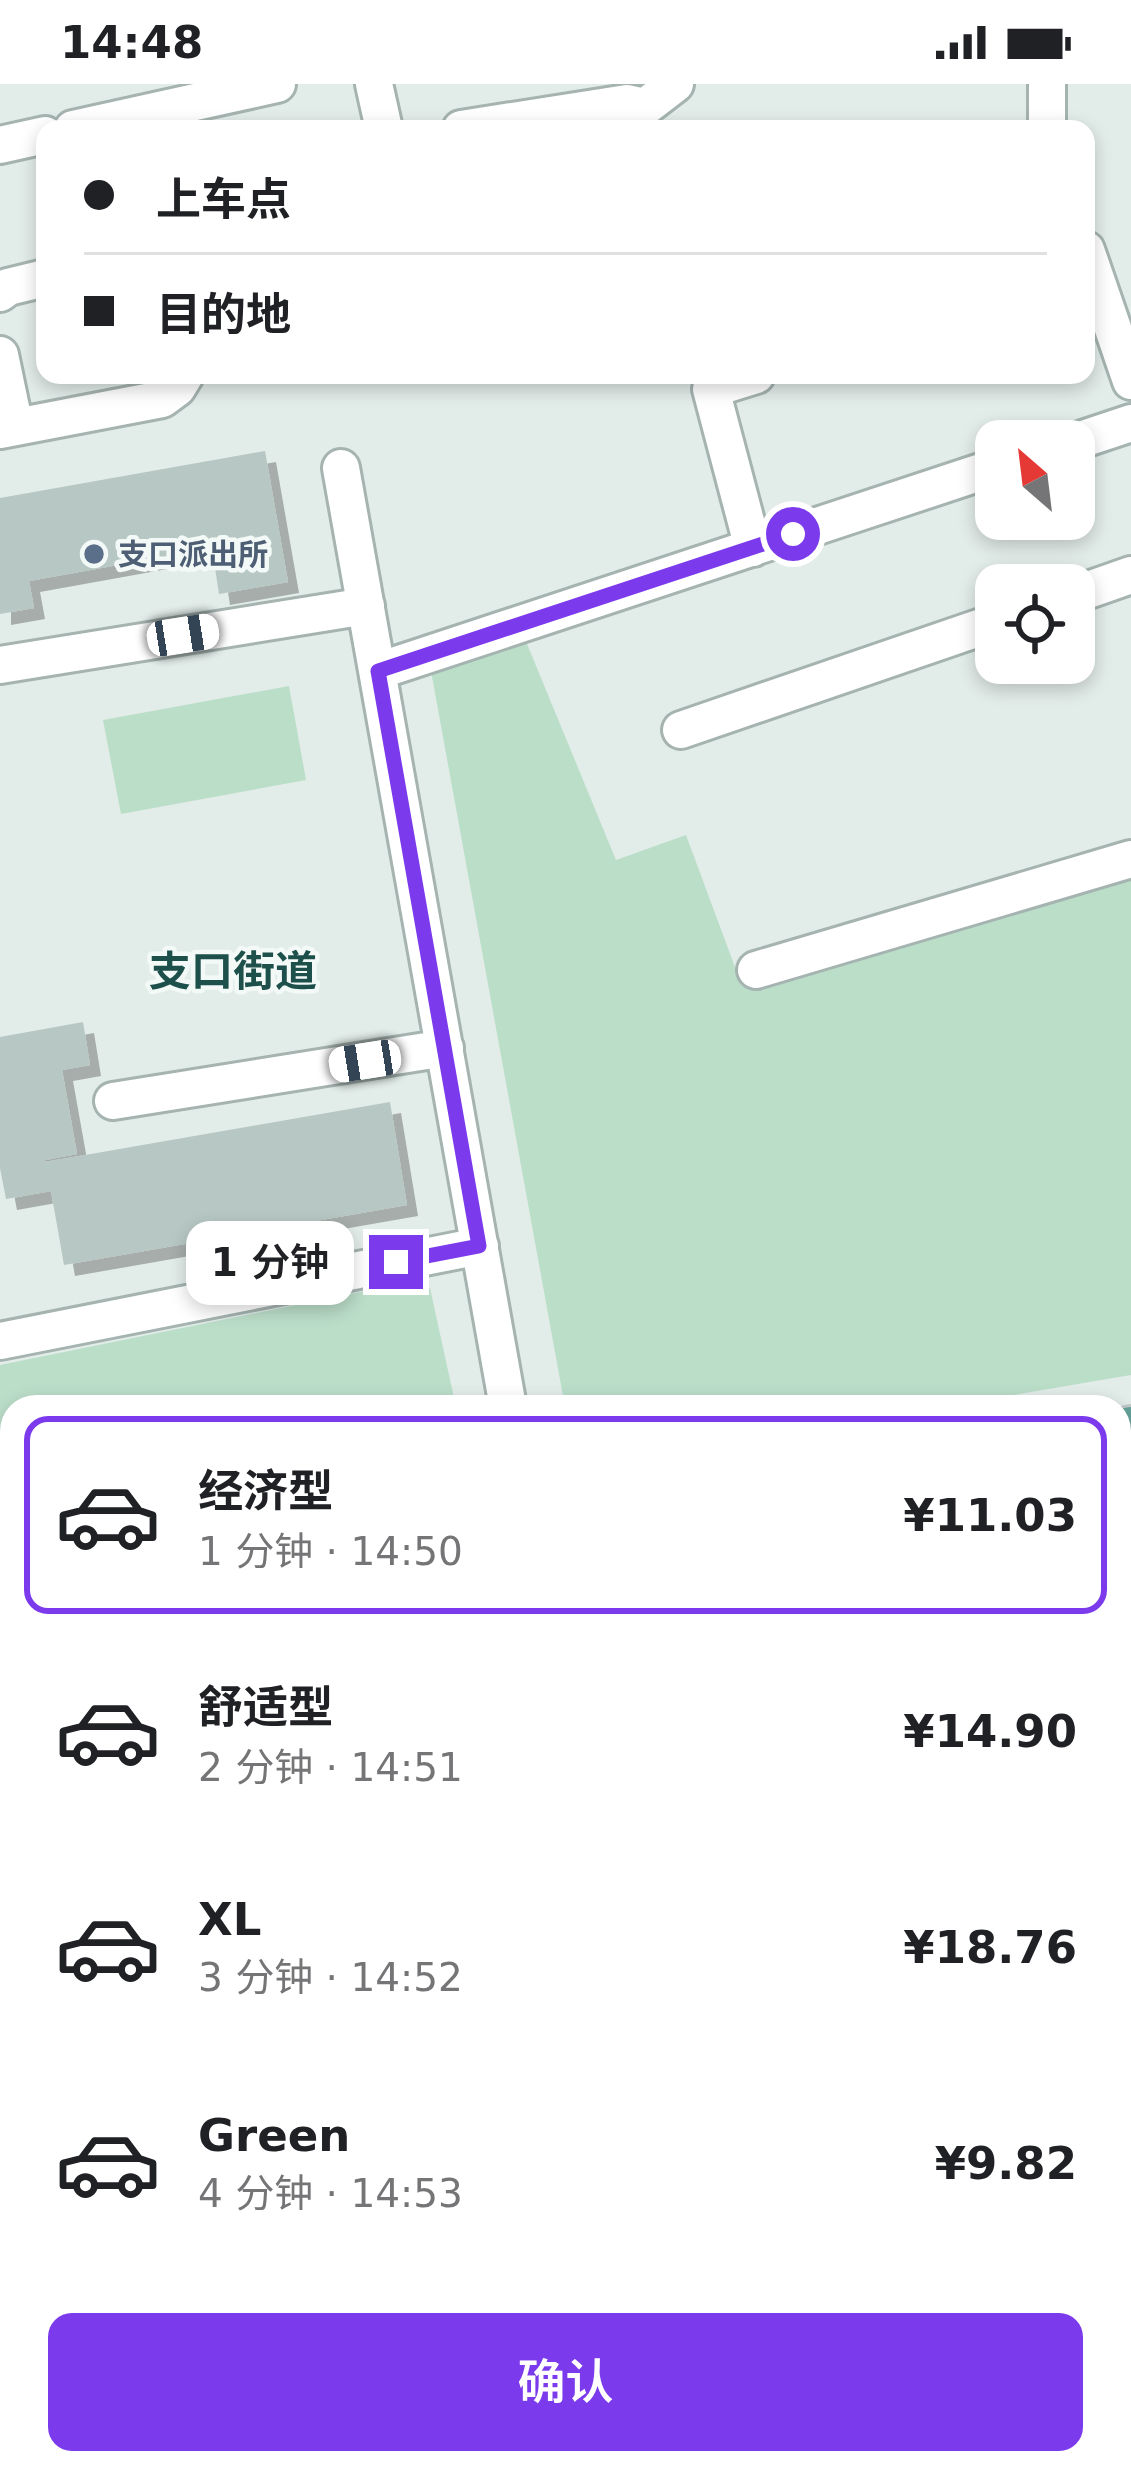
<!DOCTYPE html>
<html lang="zh">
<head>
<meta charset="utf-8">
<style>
  :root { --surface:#fff; --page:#f6f6f6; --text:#202124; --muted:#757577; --line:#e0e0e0; --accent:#7c3aed }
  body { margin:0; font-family:"DejaVu Sans","Noto Sans SC",sans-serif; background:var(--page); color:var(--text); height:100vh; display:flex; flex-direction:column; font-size:45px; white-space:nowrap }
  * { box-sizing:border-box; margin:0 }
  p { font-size:39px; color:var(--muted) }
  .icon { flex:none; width:66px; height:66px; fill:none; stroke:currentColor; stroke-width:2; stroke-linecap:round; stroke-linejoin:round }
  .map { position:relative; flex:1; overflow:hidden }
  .sheet { position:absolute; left:0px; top:1311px; width:1131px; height:1080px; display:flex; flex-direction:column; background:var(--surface); border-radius:36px 36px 0 0; box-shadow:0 6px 18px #0003 }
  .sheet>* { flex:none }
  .top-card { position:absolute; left:36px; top:36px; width:1059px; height:264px; border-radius:24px; box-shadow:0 6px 18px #0003; display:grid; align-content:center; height:264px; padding:0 48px; background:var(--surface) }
  .needle { width:78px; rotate:332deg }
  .buttons { position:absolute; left:975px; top:336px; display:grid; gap:24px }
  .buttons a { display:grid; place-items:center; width:120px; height:120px; border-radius:24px; background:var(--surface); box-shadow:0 6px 18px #0003; font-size:60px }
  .end { position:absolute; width:54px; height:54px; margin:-27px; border:15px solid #7c3aed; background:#fff; box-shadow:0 0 0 6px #fff }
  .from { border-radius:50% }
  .bubble { position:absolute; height:84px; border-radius:24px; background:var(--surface); box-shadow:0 6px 18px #0003; font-size:39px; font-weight:600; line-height:84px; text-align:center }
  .car { position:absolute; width:36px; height:72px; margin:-36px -18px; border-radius:15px; box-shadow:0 0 9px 3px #0007; background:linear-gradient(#fff 24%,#345 0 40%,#fff 0 76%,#345 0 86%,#fff 0) }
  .top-card b { display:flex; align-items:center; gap:42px; height:114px; font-size:45px }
  .top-card b+b { border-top:3px solid var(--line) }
  .top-card i { width:30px; height:30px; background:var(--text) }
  ul { padding:21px 0 0; list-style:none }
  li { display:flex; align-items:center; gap:36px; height:198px; margin:0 24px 18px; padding:0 24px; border:6px solid transparent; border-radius:24px }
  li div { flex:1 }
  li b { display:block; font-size:45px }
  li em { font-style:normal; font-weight:600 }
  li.selected { border-color:var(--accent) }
  li>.icon { width:108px; height:108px; stroke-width:1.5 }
  .cta { display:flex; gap:24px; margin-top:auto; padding:24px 48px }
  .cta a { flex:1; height:138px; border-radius:24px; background:var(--accent); color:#fff; font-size:48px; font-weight:600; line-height:138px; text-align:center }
  .status { display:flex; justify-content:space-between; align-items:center; height:84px; padding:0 60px; background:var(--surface); direction:ltr }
  .status svg { height:33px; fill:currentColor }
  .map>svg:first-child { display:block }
</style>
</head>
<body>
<div class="status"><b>14:48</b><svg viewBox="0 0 49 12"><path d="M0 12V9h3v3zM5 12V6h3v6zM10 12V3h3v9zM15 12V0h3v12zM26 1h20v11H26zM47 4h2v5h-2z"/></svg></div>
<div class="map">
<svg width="1131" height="2391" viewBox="0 0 1131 2391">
  <defs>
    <filter id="shadow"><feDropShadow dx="11" dy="11" stdDeviation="0" flood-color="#0004"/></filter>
  </defs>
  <rect width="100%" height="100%" fill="#e2ece9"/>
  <path fill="#bbdec9" d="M 525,555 L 616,776 L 686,751 L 742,902 L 1131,788 L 1131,1291 L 943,1323 L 565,1323 L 431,587 Z
    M 289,602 L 306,696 L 121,730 L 103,636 Z
    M 414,1197 L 430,1204 L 456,1323 L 12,1323 L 12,1413 L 0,1360 L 0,1281 Z"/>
  <path fill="#b7c7c3" filter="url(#shadow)" d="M 265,367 L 288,498 L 219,510 L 212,464 L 29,497 L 34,524 L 0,530 L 0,414 Z
    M 83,938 L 90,981 L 62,986 L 77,1070 L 45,1076 L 45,1078 L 390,1018 L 407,1121 L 64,1181 L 51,1107 L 6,1115 L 0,1084 L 0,953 Z"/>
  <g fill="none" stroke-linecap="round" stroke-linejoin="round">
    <g stroke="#a5b4b1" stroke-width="42">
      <path id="minor" d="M 374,0 L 384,45
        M 1047,0 L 1047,45
        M 73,45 L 277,0
        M 461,45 L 627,19 L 645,23 L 675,0
        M 0,61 L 45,51
        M 1086,166 L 1131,297
        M 0,209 L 8,203 L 45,194
        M 0,271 L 15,343
        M 0,346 L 162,315 L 177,304 L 185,291
        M 1074,358 L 1131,339
        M 341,384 L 508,1323
        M 753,464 L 711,305 L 756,291
        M 1074,511 L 1131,491
        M 0,581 L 366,522
        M 378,587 L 996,383
        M 681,646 L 996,538
        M 756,886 L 1131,775
        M 113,1017 L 445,964
        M 0,1257 L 480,1162
        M 0,1422 L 12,1477
        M 0,2080 L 12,2109
        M 123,2379 L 128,2391
        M 607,2379 L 612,2391"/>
    </g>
    <g stroke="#c1c9c8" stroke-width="42">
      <path id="major" d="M 1119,1344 L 1131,1341
        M 1119,1414 L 1131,1412
        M 0,1544 L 12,1542
        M 0,1620 L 12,1617"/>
    </g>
    <use href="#minor" stroke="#fff" stroke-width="36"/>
    <use href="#major" stroke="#66a39b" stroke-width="36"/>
  </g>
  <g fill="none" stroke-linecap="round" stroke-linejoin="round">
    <path stroke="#7c3aed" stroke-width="15" d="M 396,1178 L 479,1162 L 378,587 L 793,450"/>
  </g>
  <circle fill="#5c6f8a" stroke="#f3f9f7" stroke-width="4.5" cx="94" cy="470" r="12"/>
  <g text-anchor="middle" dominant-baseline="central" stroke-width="9" stroke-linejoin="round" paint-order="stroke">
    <g font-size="30" font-weight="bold" fill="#4e5e75" stroke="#f3f9f7" text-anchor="start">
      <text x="118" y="470">支口派出所</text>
    </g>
    <g font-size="42" font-weight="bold" fill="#1d504b" stroke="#f3f9f7">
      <text x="233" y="887">支口街道</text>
    </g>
  </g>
</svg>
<div class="buttons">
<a><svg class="needle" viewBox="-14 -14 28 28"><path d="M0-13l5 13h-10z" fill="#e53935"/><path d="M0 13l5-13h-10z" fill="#757577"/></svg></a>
<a><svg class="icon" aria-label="locate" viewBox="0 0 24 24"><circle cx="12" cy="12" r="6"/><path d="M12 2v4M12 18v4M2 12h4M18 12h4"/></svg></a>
</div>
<i class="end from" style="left:793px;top:450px"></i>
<i class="end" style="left:396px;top:1178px"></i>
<div class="bubble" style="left:186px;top:1137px;width:168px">1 分钟</div>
<i class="car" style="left:183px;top:551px;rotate:81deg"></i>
<i class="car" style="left:365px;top:977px;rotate:261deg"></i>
<div class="top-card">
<b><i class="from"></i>上车点</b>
<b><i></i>目的地</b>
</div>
<section class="sheet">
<ul>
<li class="selected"><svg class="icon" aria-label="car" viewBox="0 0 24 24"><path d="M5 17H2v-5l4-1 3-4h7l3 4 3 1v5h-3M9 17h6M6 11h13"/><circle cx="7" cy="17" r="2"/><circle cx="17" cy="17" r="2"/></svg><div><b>经济型</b><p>1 分钟 · 14:50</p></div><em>¥11.03</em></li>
<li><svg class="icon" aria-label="car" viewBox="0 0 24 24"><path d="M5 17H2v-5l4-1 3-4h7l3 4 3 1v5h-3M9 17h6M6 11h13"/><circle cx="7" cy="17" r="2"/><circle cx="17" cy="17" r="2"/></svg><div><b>舒适型</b><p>2 分钟 · 14:51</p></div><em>¥14.90</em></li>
<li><svg class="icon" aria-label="car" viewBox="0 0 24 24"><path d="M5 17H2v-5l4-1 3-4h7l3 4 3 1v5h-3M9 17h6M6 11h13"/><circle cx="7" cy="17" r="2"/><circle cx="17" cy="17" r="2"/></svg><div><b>XL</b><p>3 分钟 · 14:52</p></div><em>¥18.76</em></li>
<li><svg class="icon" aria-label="car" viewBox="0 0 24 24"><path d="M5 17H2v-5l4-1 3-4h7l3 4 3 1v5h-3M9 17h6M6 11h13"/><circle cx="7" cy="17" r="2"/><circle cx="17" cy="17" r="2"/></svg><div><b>Green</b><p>4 分钟 · 14:53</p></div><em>¥9.82</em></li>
</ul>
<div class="cta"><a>确认</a></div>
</section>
</div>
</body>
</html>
